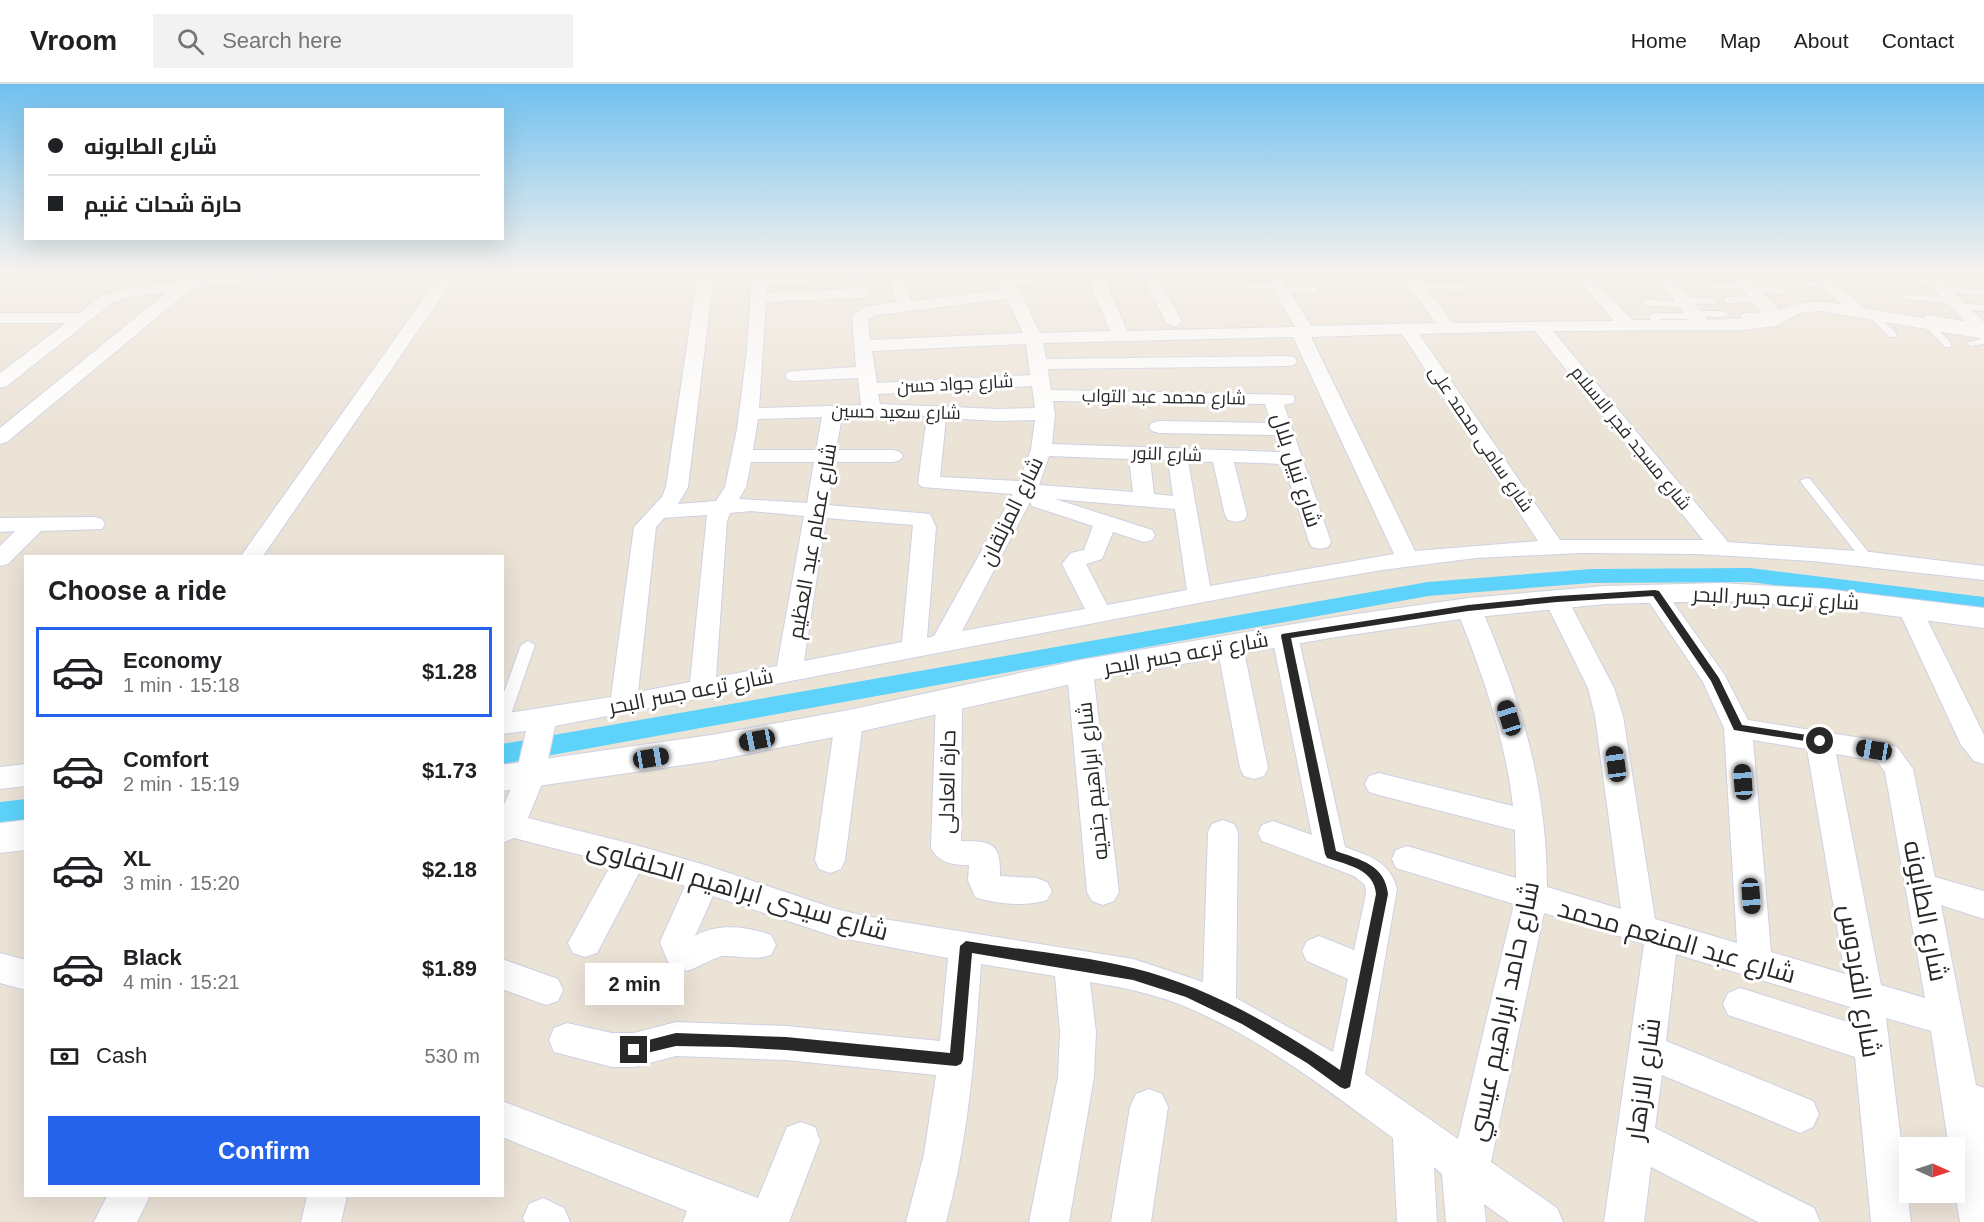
<!DOCTYPE html>
<html lang="en">
<head>
<meta charset="utf-8">
<style>
  :root { --surface:#fff; --page:#f2f2f2; --text:#202124; --muted:#757577; --line:#e0e0e0; --accent:#2563eb }
  body { margin:0; font-family:Arial,Cairo,sans-serif; background:var(--page); color:var(--text); height:100vh; display:flex; flex-direction:column; font-size:22px; white-space:nowrap }
  * { box-sizing:border-box; margin:0 }
  p { font-size:20px; color:var(--muted) }
  .icon { flex:none; width:33px; height:33px; fill:none; stroke:currentColor; stroke-width:2; stroke-linecap:round; stroke-linejoin:round }
  .map { position:relative; flex:1; overflow:hidden }
  .drawer { position:absolute; left:24px; top:471px; width:480px; height:642px; display:flex; flex-direction:column; background:var(--surface); border-radius:0px; box-shadow:0 6px 24px #0002 }
  .drawer>* { flex:none }
  .top-card { position:absolute; left:24px; top:24px; width:480px; height:132px; border-radius:0px; box-shadow:0 6px 24px #0002; display:grid; align-content:center; height:132px; padding:0 24px; background:var(--surface) }
  .needle { width:39px; rotate:93deg }
  .fabs { position:absolute; left:1899px; top:1053px; display:grid; gap:12px }
  .fabs a { display:grid; place-items:center; width:66px; height:66px; border-radius:0px; background:var(--surface); box-shadow:0 6px 24px #0002; font-size:30px }
  .end { position:absolute; width:27px; height:27px; margin:-14px; border:8px solid #282828; background:#fff; box-shadow:0 0 0 3px #fff }
  .from { border-radius:50% }
  .bubble { position:absolute; height:42px; border-radius:0px; background:var(--surface); box-shadow:0 6px 24px #0002; font-size:20px; font-weight:700; line-height:42px; text-align:center }
  .car { position:absolute; width:18px; height:36px; margin:-18px -9px; border-radius:8px; box-shadow:0 0 4px 2px #0007; background:linear-gradient(#222 24%,#8ab4d8 0 40%,#222 0 76%,#8ab4d8 0 86%,#222 0) }
  .top-card b { display:flex; align-items:center; gap:21px; height:57px; font-size:22px }
  .top-card b+b { border-top:2px solid var(--line) }
  .top-card i { width:15px; height:15px; background:var(--text) }
  ul { padding:0; list-style:none }
  li { display:flex; align-items:center; gap:18px; height:90px; margin:0 12px 9px; padding:0 12px; border:3px solid transparent; border-radius:0px }
  li div { flex:1 }
  li b { display:block; font-size:22px }
  li em { font-style:normal; font-weight:700 }
  li.current { border-color:var(--accent) }
  li>.icon { width:54px; height:54px; stroke-width:1.5 }
  h2 { padding:0 24px; font-size:27px; line-height:72px }
  .pay { display:flex; align-items:center; gap:15px; height:66px; padding:0 24px; font-size:22px }
  .pay p { margin-inline-start:auto }
  .cta { display:flex; gap:12px; margin-top:auto; padding:12px 24px }
  .cta a { flex:1; height:69px; border-radius:0px; background:var(--accent); color:#fff; font-size:24px; font-weight:700; line-height:69px; text-align:center }
  header { display:flex; align-items:center; gap:36px; box-sizing:border-box; height:84px; padding:0 30px; background:var(--surface); border-bottom:2px solid var(--line) }
  header strong { font-size:28px }
  nav { display:flex; gap:33px; margin-inline-start:auto; font-size:21px }
  .search { width:420px; height:54px; background:var(--page); display:flex; align-items:center; gap:15px; box-sizing:border-box; padding:0 21px; border-radius:0px; color:var(--muted); font-size:22px }
  .map>svg:first-child { display:block }
</style>
</head>
<body>
<header>
<strong>Vroom</strong>
<div class="search"><svg class="icon" aria-label="search" viewBox="0 0 24 24"><circle cx="10" cy="10" r="6"/><path d="M15 15l6 6"/></svg>Search here</div>
<nav><a>Home</a><a>Map</a><a>About</a><a>Contact</a></nav>
</header>
<div class="map">
<svg width="1984" height="1138" viewBox="0 0 1984 1138">
  <rect width="100%" height="100%" fill="#ece3d7"/>
  <g fill="none" stroke-linecap="round" stroke-linejoin="round">
    <path fill="#5dd2fb" fill-rule="evenodd" d="M 1750,484 L 1984,513 L 1984,527 L 1750,498 L 1591,499 L 1428,512 L 502,680 L 502,660 L 1428,498 L 1591,485 Z
      M 26,715 L 26,737 L 0,740 L 0,718 Z"/>
    <g stroke="#ccd1e3" stroke-width="2">
      <path id="service" d="M 1407,187 L 1450,187 L 1454,189 L 1450,191 L 1404,191 L 1403,189 Z
        M 1244,190 L 1274,190 L 1278,192 L 1274,194 L 1244,194 Z
        M 1895,192 L 1934,194 L 1938,197 L 1934,200 L 1898,196 L 1894,194 Z
        M 1805,196 L 1830,198 L 1834,201 L 1830,204 L 1802,201 L 1801,199 Z
        M 1250,199 L 1279,199 L 1283,202 L 1279,205 L 1247,204 L 1247,200 Z
        M 1712,199 L 1746,199 L 1750,202 L 1782,204 L 1786,207 L 1782,210 L 1750,208 L 1746,204 L 1709,204 L 1708,202 Z
        M 1417,200 L 1462,200 L 1466,203 L 1462,206 L 1414,205 L 1413,203 Z
        M 1942,202 L 1981,206 L 1984,207 L 1984,211 L 1939,207 L 1938,205 Z
        M 1283,204 L 1315,203 L 1319,206 L 1315,209 L 1280,209 L 1279,207 Z
        M 1907,210 L 1955,215 L 1959,219 L 1984,221 L 1984,227 L 1958,224 L 1954,220 L 1904,215 L 1903,213 Z
        M 1760,212 L 1763,213 L 1763,217 L 1727,219 L 1723,216 L 1727,213 Z
        M 1683,213 L 1714,214 L 1718,217 L 1714,220 L 1691,219 L 1690,222 L 1687,223 L 1646,222 L 1642,219 L 1646,216 L 1680,217 L 1680,214 Z
        M 1695,227 L 1725,227 L 1729,230 C 1720,236 1707,230 1697,235 L 1659,235 L 1663,241 L 1659,244 L 1656,243 L 1649,232 L 1653,229 L 1691,229 Z
        M 1867,227 L 1873,227 L 1896,249 L 1896,253 L 1890,253 L 1867,231 Z
        M 1775,228 L 1779,231 L 1778,233 L 1744,235 L 1740,232 L 1744,229 Z
        M 1928,231 L 1980,240 L 1984,244 L 1980,246 L 1925,236 L 1925,232 Z
        M 1925,238 L 1931,238 L 1951,259 L 1951,263 L 1945,263 L 1925,242 Z
        M 1984,254 L 1984,260 L 1971,262 L 1966,259 Z
        M 1806,394 L 1810,395 L 1873,474 L 1875,477 L 1873,480 L 1865,480 L 1800,397 Z
        M 528,557 L 535,561 L 509,636 L 502,641 L 502,614 L 521,561 Z"/>
    </g>
    <g stroke="#ccd1e3" stroke-width="2">
      <path id="minor" d="M 255,187 L 294,187 L 286,192 L 191,205 L 7,358 L 0,360 L 0,344 L 167,208 L 125,214 L 112,219 L 7,302 L 0,304 L 0,289 L 66,239 L 0,239 L 0,229 L 79,229 L 100,213 L 122,205 Z
        M 443,187 L 459,187 L 263,472 L 241,472 Z
        M 698,187 L 714,187 L 688,403 L 678,420 L 716,417 L 725,403 L 737,345 L 747,266 L 752,187 L 766,187 L 767,192 L 865,187 L 868,190 L 860,195 L 766,201 L 766,209 L 862,204 L 870,209 L 862,214 L 766,218 L 759,324 L 861,321 L 858,294 L 794,297 L 788,296 L 785,292 L 788,288 L 794,287 L 856,283 L 852,232 L 867,222 L 896,218 L 888,187 L 902,187 L 911,217 L 1003,206 L 997,192 L 933,195 L 931,192 L 933,189 L 939,187 L 1009,187 L 1011,190 L 1108,187 L 1235,187 L 1227,192 L 1158,194 L 1182,238 L 1174,243 L 1166,238 L 1143,195 L 1105,196 L 1127,247 L 1295,243 L 1263,187 L 1277,187 L 1311,242 L 1436,239 L 1398,187 L 1413,187 L 1453,239 L 1614,237 L 1572,187 L 1587,187 L 1632,236 L 1690,236 L 1653,187 L 1668,187 L 1708,236 L 1766,233 L 1725,187 L 1740,187 L 1780,226 C 1799,216 1819,217 1841,220 L 1807,187 L 1824,187 L 1863,224 L 1970,242 L 1915,187 L 1931,187 L 1984,238 L 1984,255 L 1821,227 L 1800,229 L 1776,242 L 1744,246 L 1553,247 L 1728,458 L 1870,468 L 1984,482 L 1984,496 L 1812,477 L 1697,470 L 1581,469 L 1476,474 L 1382,486 L 1288,502 L 555,642 L 544,695 L 528,734 L 632,760 L 705,781 L 836,825 L 865,832 L 1133,875 L 1203,898 L 1208,748 L 1212,740 L 1223,736 L 1234,740 L 1238,748 L 1236,914 L 1333,968 L 1348,895 L 1307,877 L 1302,867 L 1307,857 L 1319,852 L 1354,866 L 1366,810 L 1365,801 L 1354,792 L 1262,757 L 1258,749 L 1262,741 L 1273,737 L 1312,751 L 1272,552 L 1276,546 L 1285,544 L 1294,546 L 1298,552 L 1345,763 C 1369,772 1390,777 1397,805 L 1365,990 L 1458,1055 L 1514,820 L 1396,784 L 1392,775 L 1396,766 L 1407,762 L 1516,794 L 1515,746 L 1379,711 L 1369,708 L 1365,700 L 1369,692 L 1379,689 L 1513,722 C 1505,653 1482,588 1456,524 L 1459,519 L 1468,516 L 1477,519 C 1488,536 1495,558 1503,578 C 1531,651 1547,725 1547,803 L 1621,825 L 1595,632 L 1588,604 L 1544,515 L 1547,510 L 1556,507 L 1565,510 L 1614,604 L 1623,632 L 1655,835 L 1737,859 L 1724,644 L 1703,598 L 1643,509 L 1647,504 L 1655,501 L 1663,504 L 1724,590 L 1748,636 L 1874,656 L 1897,663 L 1913,685 L 1935,793 L 1984,807 L 1984,835 L 1941,821 L 1976,1001 L 1984,1004 L 1984,1138 L 1960,1138 L 1954,1103 L 1954,1064 L 1949,1064 L 1931,947 L 1886,934 L 1911,1138 L 1871,1138 L 1855,973 L 1728,931 L 1723,920 L 1728,909 L 1740,904 L 1851,939 L 1850,923 L 1676,870 L 1666,957 L 1813,1017 L 1819,1030 L 1813,1043 L 1800,1049 L 1662,991 L 1655,1044 L 1814,1124 L 1820,1138 L 1758,1138 L 1651,1083 L 1644,1138 L 1604,1138 L 1644,860 L 1544,829 L 1491,1078 L 1557,1124 L 1563,1138 L 1509,1138 L 1484,1120 L 1486,1138 L 1446,1138 L 1442,1090 L 1434,1083 L 1437,1138 L 1397,1138 L 1393,1054 C 1326,1005 1257,951 1179,920 C 1150,909 1121,903 1090,898 L 1096,948 L 1094,993 L 1069,1138 L 1029,1138 L 1058,993 L 1060,948 L 1055,892 L 981,880 C 975,967 969,1053 946,1138 L 906,1138 L 924,1070 L 936,991 L 786,976 L 676,972 L 634,983 L 612,983 L 554,968 L 549,956 L 554,944 L 567,939 L 612,949 L 634,949 L 676,938 L 786,942 L 940,957 L 948,874 L 836,853 L 713,812 L 695,852 C 716,839 747,842 771,851 L 776,861 L 771,871 C 754,877 740,871 723,872 C 718,872 696,884 687,887 L 668,878 L 660,858 L 685,802 L 640,787 L 597,869 L 585,873 L 573,869 L 568,859 L 612,779 L 514,754 L 502,759 L 502,725 L 515,695 L 526,647 L 502,650 L 502,630 L 611,613 L 634,443 L 662,413 L 666,403 ZM 1089,197 L 1110,247 L 1040,249 L 1016,199 ZM 1007,215 L 1023,249 L 870,256 L 868,235 L 877,231 ZM 1535,247 L 1703,456 L 1560,456 L 1419,250 ZM 1402,250 L 1538,457 L 1415,467 L 1311,253 ZM 1293,253 L 1394,470 L 1210,502 L 1188,377 L 1213,378 L 1225,431 L 1228,436 L 1236,438 L 1244,436 L 1247,431 L 1234,378 L 1284,380 L 1309,458 L 1312,463 L 1320,465 L 1328,463 L 1331,458 L 1284,321 L 1293,319 L 1295,315 L 1293,311 L 1051,306 L 1048,285 L 1288,282 L 1294,281 L 1297,277 L 1294,273 L 1288,272 L 1046,275 L 1043,259 ZM 1026,260 L 1030,291 L 877,299 L 872,267 ZM 1032,302 L 1035,324 L 998,325 L 880,320 L 878,310 ZM 1053,317 L 1265,320 L 1271,339 L 1159,337 L 1152,339 L 1149,343 L 1152,347 L 1159,349 L 1275,351 L 1280,368 L 1052,360 L 1055,330 ZM 902,331 L 927,332 L 918,399 L 922,403 L 1013,410 L 934,552 L 927,554 L 936,443 L 930,430 L 828,421 L 834,378 L 893,378 L 900,376 L 903,372 L 900,368 L 893,366 L 836,366 L 842,333 ZM 822,333 L 816,366 L 753,366 L 758,335 ZM 946,334 L 998,337 L 1035,336 L 1031,366 L 1019,397 L 940,393 ZM 1049,372 L 1129,375 L 1133,408 L 1039,401 ZM 1150,376 L 1168,376 L 1173,412 L 1154,410 ZM 751,378 L 814,378 L 807,419 L 739,415 L 746,403 ZM 1055,415 L 1175,425 L 1187,506 L 1107,521 L 1086,480 L 1102,475 L 1113,448 L 1144,458 L 1152,456 L 1155,451 L 1152,446 ZM 1030,418 L 1032,422 L 1093,442 L 1084,466 L 1071,469 L 1062,480 L 1085,525 L 962,547 ZM 751,427 L 804,432 L 777,582 L 716,593 L 727,437 L 730,429 ZM 707,431 L 690,598 L 638,608 L 656,443 L 664,434 ZM 826,434 L 913,441 L 902,558 L 804,577 ZM 1753,656 L 1807,665 L 1845,890 L 1771,868 ZM 1836,670 L 1877,677 L 1885,688 L 1925,914 L 1881,901 Z
        M 94,433 L 102,435 L 105,440 L 102,445 L 41,447 L 8,480 L 0,482 L 0,462 L 15,447 L 0,448 L 0,434 Z
        M 1909,515 L 1918,518 L 1921,523 L 1984,651 L 1984,680 L 1974,677 L 1961,661 L 1897,523 L 1900,518 Z
        M 1230,554 L 1239,556 L 1243,562 L 1268,684 L 1264,692 L 1254,695 L 1244,692 L 1240,684 L 1217,562 L 1221,556 Z
        M 1080,578 L 1089,581 L 1093,587 L 1119,808 L 1114,817 L 1103,821 L 1092,817 L 1087,808 L 1067,587 L 1071,581 Z
        M 949,607 L 958,609 L 962,616 L 961,757 C 992,757 1001,759 1000,792 L 1036,794 L 1047,798 L 1052,807 L 1047,816 C 1027,823 995,820 975,813 L 968,796 L 969,781 C 953,781 939,779 931,764 L 936,616 L 940,609 Z
        M 849,628 L 859,631 L 863,638 L 845,776 L 841,785 L 830,789 L 819,785 L 815,776 L 835,638 L 839,631 Z
        M 26,680 L 26,702 L 0,705 L 0,683 Z
        M 0,869 L 26,876 L 26,906 L 0,899 Z
        M 502,875 L 558,895 L 563,906 L 558,917 L 546,921 L 502,905 Z
        M 1149,1005 L 1162,1010 L 1168,1023 L 1151,1138 L 1111,1138 L 1130,1023 L 1136,1010 Z
        M 502,1017 L 758,1114 L 787,1043 L 801,1038 L 815,1043 L 820,1057 L 789,1138 L 683,1138 L 687,1127 L 502,1053 Z
        M 107,1112 L 150,1112 L 137,1138 L 94,1138 Z
        M 307,1112 L 347,1112 L 341,1138 L 301,1138 Z
        M 543,1114 L 564,1124 L 570,1138 L 525,1138 L 523,1134 L 529,1120 Z"/>
    </g>
    <g stroke="#ccd1e3" stroke-width="2">
      <path id="tertiary" d="M 1722,499 L 1825,505 L 1984,524 L 1984,544 L 1825,523 L 1722,517 L 1605,520 L 1468,534 L 1336,553 L 1080,598 L 849,650 L 711,677 L 502,707 L 502,681 L 711,651 L 849,626 L 1080,576 L 1336,533 L 1468,514 L 1605,502 Z
        M 26,736 L 26,766 L 0,769 L 0,739 Z"/>
    </g>
    <use href="#service" fill="#fff" fill-rule="evenodd"/>
    <use href="#minor" fill="#fff" fill-rule="evenodd"/>
    <use href="#tertiary" fill="#fff" fill-rule="evenodd"/>
  </g>
  <linearGradient id="sky" x2="0" y2="1"><stop stop-color="#70c0f0"/><stop offset="0.54" stop-color="#f6f2ed"/><stop offset="1" stop-color="#f6f2ed" stop-opacity="0"/></linearGradient>
  <rect width="1984" height="346" fill="url(#sky)"/>
  <path fill="#282828" d="M 1655,506 L 1659,507 L 1719,594 L 1742,641 L 1820,653 L 1825,657 L 1824,660 L 1734,646 L 1711,597 L 1653,512 L 1557,518 L 1468,527 L 1291,554 L 1336,767 C 1361,776 1385,781 1388,810 L 1350,1003 L 1345,1005 L 1340,1003 L 1307,979 L 1242,940 L 1186,913 L 1133,896 L 972,869 L 963,976 L 961,980 L 956,982 L 786,966 L 731,963 L 676,962 L 634,972 L 629,970 L 627,966 L 629,961 L 676,949 L 786,953 L 950,969 L 960,862 L 966,857 C 1021,866 1078,871 1133,884 C 1207,902 1278,943 1340,986 L 1376,810 C 1374,785 1348,781 1327,774 L 1325,770 L 1281,552 L 1282,550 L 1468,521 L 1557,512 Z"/>
  <g text-anchor="middle" dominant-baseline="central" stroke-width="6" stroke-linejoin="round" paint-order="stroke">
    <g font-size="18" fill="#282828" stroke="#fff">
      <text transform="translate(955 300) rotate(-3)">شارع جواد حسن</text>
      <text transform="translate(1164 313) rotate(1)">شارع محمد عبد التواب</text>
      <text transform="translate(896 328) rotate(1)">شارع سعيد حسين</text>
      <text transform="translate(1631 354) rotate(51)">شارع مسجد فجر الاسلام</text>
      <text transform="translate(1481 355) rotate(56)">شارع سامى محمد على</text>
      <text transform="translate(1167 370) rotate(2)">شارع النور</text>
    </g>
    <g font-size="21" fill="#282828" stroke="#fff">
      <text transform="translate(1297 386) rotate(72)">شارع نبيل بلال</text>
      <text transform="translate(1011 427) rotate(-64)">شارع المزلقان</text>
      <text transform="translate(812 457) rotate(-80)">شارع عصام عبد العظيم</text>
      <text transform="translate(1776 514) rotate(3)">شارع ترعه جسر البحر</text>
      <text transform="translate(1186 569) rotate(-10)">شارع ترعه جسر البحر</text>
      <text transform="translate(691 607) rotate(-11)">شارع ترعه جسر البحر</text>
      <text transform="translate(1092 697) rotate(-96)">شارع ابراهيم جنديه</text>
      <text transform="translate(947 698) rotate(-89)">حارة العادلى</text>
    </g>
    <g font-size="26" fill="#282828" stroke="#fff">
      <text transform="translate(738 805) rotate(16)">شارع سيدى ابراهيم الحلفاوى</text>
      <text transform="translate(1926 827) rotate(79)">شارع الطابونه</text>
      <text transform="translate(1677 857) rotate(16)">شارع عبد المنعم محمد</text>
      <text transform="translate(1860 897) rotate(81)">شارع الفردوس</text>
      <text transform="translate(1503 927) rotate(-78)">شارع حامد ابراهيم عيسي</text>
      <text transform="translate(1643 995) rotate(-82)">شارع الازهار</text>
    </g>
  </g>
</svg>
<div class="fabs">
<a><svg class="needle" viewBox="-14 -14 28 28"><path d="M0-13l5 13h-10z" fill="#e53935"/><path d="M0 13l5-13h-10z" fill="#757577"/></svg></a>
</div>
<i class="end from" style="left:1820px;top:657px"></i>
<i class="end" style="left:634px;top:966px"></i>
<div class="bubble" style="left:585px;top:879px;width:99px">2 min</div>
<i class="car" style="left:1509px;top:634px;rotate:343deg"></i>
<i class="car" style="left:757px;top:656px;rotate:259deg"></i>
<i class="car" style="left:1874px;top:666px;rotate:279deg"></i>
<i class="car" style="left:651px;top:674px;rotate:81deg"></i>
<i class="car" style="left:1616px;top:680px;rotate:352deg"></i>
<i class="car" style="left:1743px;top:698px;rotate:356deg"></i>
<i class="car" style="left:1751px;top:812px;rotate:176deg"></i>
<div class="top-card">
<b><i class="from"></i>شارع الطابونه</b>
<b><i></i>حارة شحات غنيم</b>
</div>
<section class="drawer">
<h2>Choose a ride</h2>
<ul>
<li class="current"><svg class="icon" aria-label="car" viewBox="0 0 24 24"><path d="M5 17H2v-5l4-1 3-4h7l3 4 3 1v5h-3M9 17h6M6 11h13"/><circle cx="7" cy="17" r="2"/><circle cx="17" cy="17" r="2"/></svg><div><b>Economy</b><p>1 min · 15:18</p></div><em>$1.28</em></li>
<li><svg class="icon" aria-label="car" viewBox="0 0 24 24"><path d="M5 17H2v-5l4-1 3-4h7l3 4 3 1v5h-3M9 17h6M6 11h13"/><circle cx="7" cy="17" r="2"/><circle cx="17" cy="17" r="2"/></svg><div><b>Comfort</b><p>2 min · 15:19</p></div><em>$1.73</em></li>
<li><svg class="icon" aria-label="car" viewBox="0 0 24 24"><path d="M5 17H2v-5l4-1 3-4h7l3 4 3 1v5h-3M9 17h6M6 11h13"/><circle cx="7" cy="17" r="2"/><circle cx="17" cy="17" r="2"/></svg><div><b>XL</b><p>3 min · 15:20</p></div><em>$2.18</em></li>
<li><svg class="icon" aria-label="car" viewBox="0 0 24 24"><path d="M5 17H2v-5l4-1 3-4h7l3 4 3 1v5h-3M9 17h6M6 11h13"/><circle cx="7" cy="17" r="2"/><circle cx="17" cy="17" r="2"/></svg><div><b>Black</b><p>4 min · 15:21</p></div><em>$1.89</em></li>
</ul>
<div class="pay"><svg class="icon" aria-label="cash" viewBox="0 0 24 24"><path d="M3 7h18v10H3z"/><circle cx="12" cy="12" r="2"/></svg>Cash<p>530 m</p></div>
<div class="cta"><a>Confirm</a></div>
</section>
</div>
</body>
</html>
